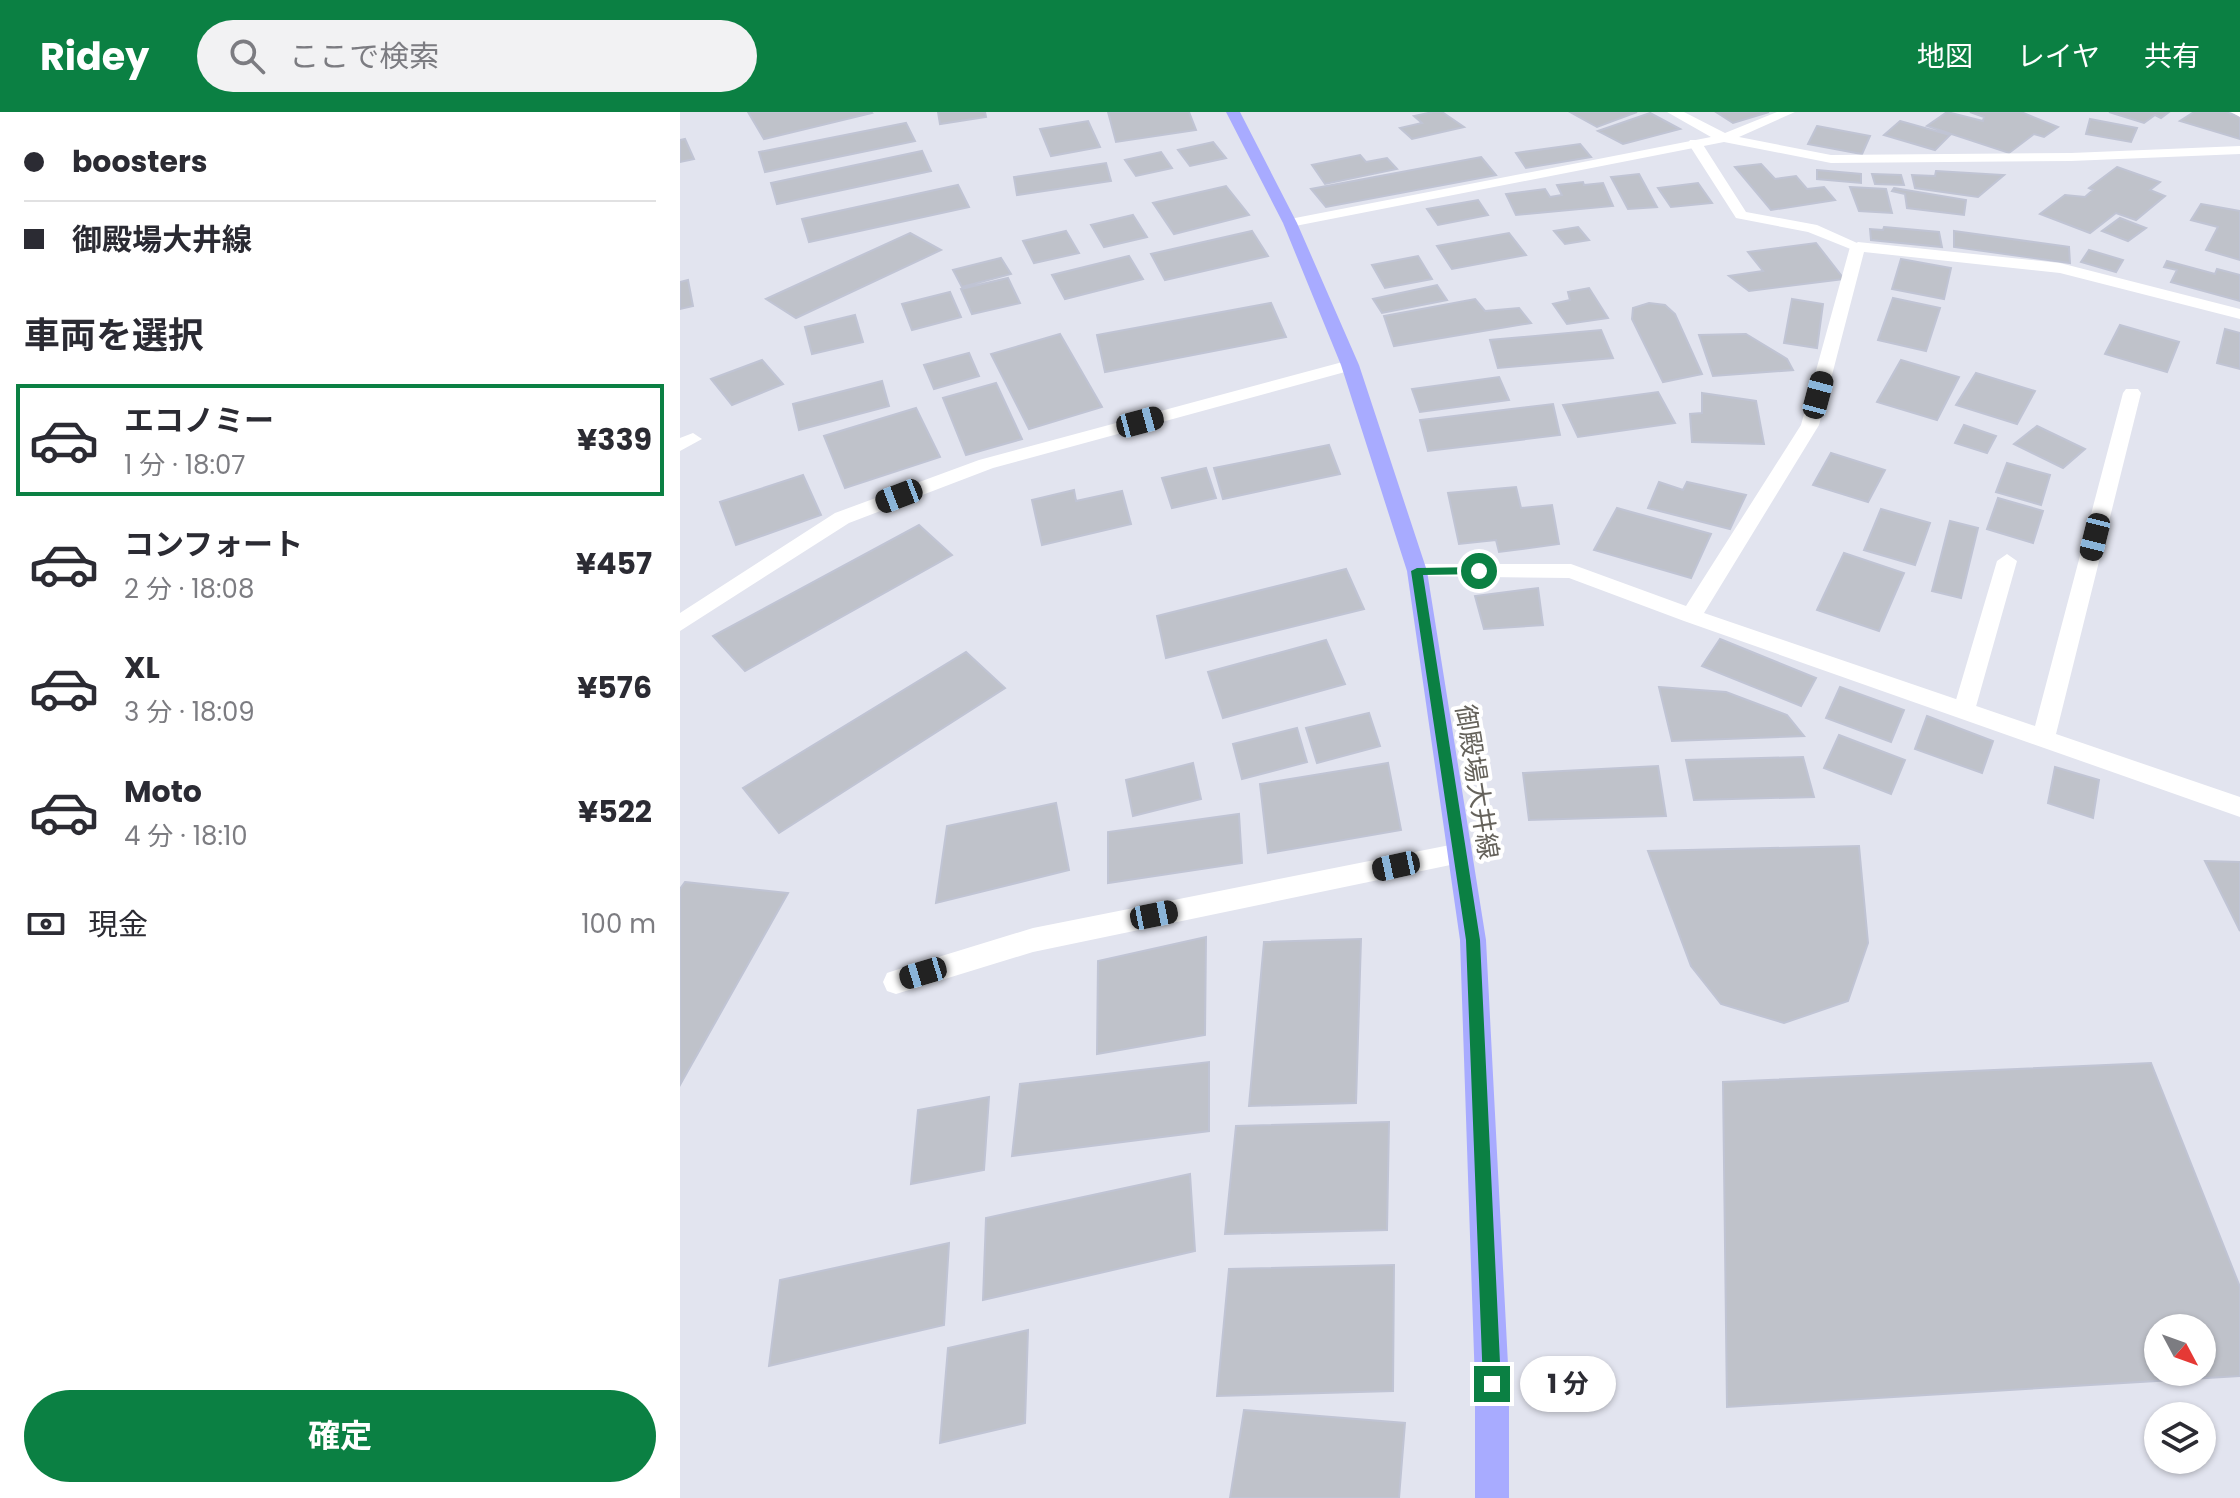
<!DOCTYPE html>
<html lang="ja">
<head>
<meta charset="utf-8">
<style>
  :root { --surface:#fff; --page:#f2f2f3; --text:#2b2b33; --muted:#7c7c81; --line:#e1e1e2; --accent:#0b8043 }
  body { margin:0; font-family:Poppins,"Noto Sans JP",sans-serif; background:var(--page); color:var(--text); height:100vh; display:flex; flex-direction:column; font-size:30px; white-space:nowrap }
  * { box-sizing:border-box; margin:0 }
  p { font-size:26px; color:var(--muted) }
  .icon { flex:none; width:44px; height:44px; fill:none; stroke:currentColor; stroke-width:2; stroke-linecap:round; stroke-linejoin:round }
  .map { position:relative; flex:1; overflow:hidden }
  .sheet { display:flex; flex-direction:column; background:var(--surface); width:680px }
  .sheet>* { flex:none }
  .banner { display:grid; align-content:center; height:176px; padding:0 24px; background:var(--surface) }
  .needle { width:52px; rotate:131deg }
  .controls { position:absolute; left:1464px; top:1202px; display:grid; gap:16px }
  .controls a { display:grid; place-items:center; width:72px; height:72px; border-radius:50%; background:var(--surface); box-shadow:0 2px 6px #0004; font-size:40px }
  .end { position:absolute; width:36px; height:36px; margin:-18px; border:10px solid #0b8043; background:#fff; box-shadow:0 0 0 4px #fff }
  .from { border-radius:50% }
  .bubble { position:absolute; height:56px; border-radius:28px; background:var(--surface); box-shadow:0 2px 6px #0004; font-size:26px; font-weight:700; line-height:56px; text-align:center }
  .car { position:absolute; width:24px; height:48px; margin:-24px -12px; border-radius:10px; box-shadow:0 0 6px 2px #0007; background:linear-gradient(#222 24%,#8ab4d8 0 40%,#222 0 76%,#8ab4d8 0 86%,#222 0) }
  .banner b { display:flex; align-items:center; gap:28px; height:76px; font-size:30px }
  .banner b+b { border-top:2px solid var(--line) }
  .banner i { width:20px; height:20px; background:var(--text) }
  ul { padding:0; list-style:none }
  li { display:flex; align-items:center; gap:24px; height:112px; margin:0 16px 12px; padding:0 8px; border:4px solid transparent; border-radius:0px }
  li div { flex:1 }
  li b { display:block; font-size:30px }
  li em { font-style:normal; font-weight:700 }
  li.active { border-color:var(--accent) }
  li>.icon { width:72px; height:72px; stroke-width:1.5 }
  h2 { padding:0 24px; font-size:36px; line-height:96px }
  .pay { display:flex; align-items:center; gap:20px; height:88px; padding:0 24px; font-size:30px }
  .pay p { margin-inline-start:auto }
  .button { display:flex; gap:16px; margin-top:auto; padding:16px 24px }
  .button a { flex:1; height:92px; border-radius:48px; background:var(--accent); color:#fff; font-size:32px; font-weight:700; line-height:92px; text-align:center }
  header { display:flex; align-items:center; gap:48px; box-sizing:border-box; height:112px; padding:0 40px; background:var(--accent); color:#fff }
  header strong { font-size:38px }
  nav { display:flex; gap:44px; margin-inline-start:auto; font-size:28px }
  .search { width:560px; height:72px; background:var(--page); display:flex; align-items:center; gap:20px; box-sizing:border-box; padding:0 28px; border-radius:44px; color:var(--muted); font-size:30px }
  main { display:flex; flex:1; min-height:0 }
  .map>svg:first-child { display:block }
</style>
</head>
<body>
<header>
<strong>Ridey</strong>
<div class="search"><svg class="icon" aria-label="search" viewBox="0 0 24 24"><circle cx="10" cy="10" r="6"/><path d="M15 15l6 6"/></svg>ここで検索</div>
<nav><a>地図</a><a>レイヤ</a><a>共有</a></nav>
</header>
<main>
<section class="sheet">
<div class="banner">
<b><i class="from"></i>boosters</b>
<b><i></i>御殿場大井線</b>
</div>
<h2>車両を選択</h2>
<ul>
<li class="active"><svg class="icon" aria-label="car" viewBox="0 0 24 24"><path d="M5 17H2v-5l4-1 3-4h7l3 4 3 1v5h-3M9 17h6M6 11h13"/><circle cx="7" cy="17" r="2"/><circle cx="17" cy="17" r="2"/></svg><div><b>エコノミー</b><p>1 分 · 18:07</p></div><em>¥339</em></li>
<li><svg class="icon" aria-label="car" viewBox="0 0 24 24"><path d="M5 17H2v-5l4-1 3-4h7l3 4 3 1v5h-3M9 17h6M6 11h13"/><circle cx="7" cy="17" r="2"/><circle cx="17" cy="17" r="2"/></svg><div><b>コンフォート</b><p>2 分 · 18:08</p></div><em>¥457</em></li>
<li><svg class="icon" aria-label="car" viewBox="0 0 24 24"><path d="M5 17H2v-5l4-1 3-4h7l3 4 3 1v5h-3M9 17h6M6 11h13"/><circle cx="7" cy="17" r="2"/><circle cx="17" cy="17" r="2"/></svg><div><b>XL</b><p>3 分 · 18:09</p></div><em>¥576</em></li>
<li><svg class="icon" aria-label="car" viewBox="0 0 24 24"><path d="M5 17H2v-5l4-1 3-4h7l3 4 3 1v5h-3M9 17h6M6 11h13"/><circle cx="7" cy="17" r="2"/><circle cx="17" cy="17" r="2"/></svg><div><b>Moto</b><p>4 分 · 18:10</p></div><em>¥522</em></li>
</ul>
<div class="pay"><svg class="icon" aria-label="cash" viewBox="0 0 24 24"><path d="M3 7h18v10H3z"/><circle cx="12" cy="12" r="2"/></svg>現金<p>100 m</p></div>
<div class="button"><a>確定</a></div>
</section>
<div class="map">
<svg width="1560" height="1386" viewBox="0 0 1560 1386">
  <rect width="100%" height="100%" fill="#e2e4ef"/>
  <path fill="#bfc2ca" stroke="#c0c4d4" stroke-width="2" fill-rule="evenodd" d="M 68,0 L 191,0 L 192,1 L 84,27 Z
    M 258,0 L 305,0 L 306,5 L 260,12 Z
    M 428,0 L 509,0 L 516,18 L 436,30 Z
    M 753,0 L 762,0 L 784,15 L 732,27 L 720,16 L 742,11 L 734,4 Z
    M 890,0 L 957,0 L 917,15 Z
    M 1036,0 L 1089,0 L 1053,11 Z
    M 1267,0 L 1303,9 L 1304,5 L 1290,0 L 1341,0 L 1378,15 L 1364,25 L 1354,22 L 1329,41 L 1247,14 Z
    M 1429,0 L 1489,0 L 1481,6 L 1475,3 L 1464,11 Z
    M 1514,0 L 1546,0 L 1560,5 L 1560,27 L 1500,9 Z
    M 970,1 L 1000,17 L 943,32 L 918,19 Z
    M 1410,7 L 1457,16 L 1451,30 L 1406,22 Z
    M 408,9 L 420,35 L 371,44 L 360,17 Z
    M 1220,9 L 1270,23 L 1255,38 L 1204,23 Z
    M 226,11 L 235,29 L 85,60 L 79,40 Z
    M 1137,14 L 1190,24 L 1182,42 L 1128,32 Z
    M 5,27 L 14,47 L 0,50 L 0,28 Z
    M 533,30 L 546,46 L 510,54 L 498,38 Z
    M 900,32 L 911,45 L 846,56 L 836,41 Z
    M 242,39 L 251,59 L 97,92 L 91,71 Z
    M 481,40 L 492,56 L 456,64 L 445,48 Z
    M 680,43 L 686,50 L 707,46 L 717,57 L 645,72 L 632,53 Z
    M 801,45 L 816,63 L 646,95 L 631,77 Z
    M 426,51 L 431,69 L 337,83 L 334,65 Z
    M 1081,52 L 1095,67 L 1116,64 L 1127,77 L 1144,75 L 1155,88 L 1091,98 L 1055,55 Z
    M 1437,55 L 1480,70 L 1470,78 L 1485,84 L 1456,108 L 1436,101 L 1410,121 L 1360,102 L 1385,83 L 1405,85 L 1413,78 L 1409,76 Z
    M 1137,58 L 1181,62 L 1181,71 L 1137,67 Z
    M 1256,59 L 1324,63 L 1298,85 L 1235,76 L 1232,63 L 1255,64 Z
    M 959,62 L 977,95 L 948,97 L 931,65 Z
    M 1192,62 L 1221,63 L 1224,73 L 1195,72 Z
    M 903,70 L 904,73 L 923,71 L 933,94 L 836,103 L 826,82 L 865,77 L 870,85 L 882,83 L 877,73 Z
    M 1018,71 L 1032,91 L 991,95 L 978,76 Z
    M 278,73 L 289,95 L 129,130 L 122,107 Z
    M 546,74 L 569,103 L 494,122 L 473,91 Z
    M 1170,75 L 1206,77 L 1212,101 L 1179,99 Z
    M 1214,76 L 1286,88 L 1284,103 L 1227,96 L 1225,82 L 1212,79 Z
    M 798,88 L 808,103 L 758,113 L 747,97 Z
    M 1521,92 L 1560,99 L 1560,148 L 1526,138 L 1538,115 L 1511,108 Z
    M 453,103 L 467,125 L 424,135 L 411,113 Z
    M 1440,106 L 1466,116 L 1448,129 L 1422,119 Z
    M 898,115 L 909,128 L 885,132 L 874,119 Z
    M 1204,115 L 1259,120 L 1262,135 L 1191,128 L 1190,117 L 1203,118 Z
    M 386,119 L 399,141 L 354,151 L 343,129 Z
    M 572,119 L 588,144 L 485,168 L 471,142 Z
    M 1274,119 L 1389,135 L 1390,151 L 1274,135 Z
    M 230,121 L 261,138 L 116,206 L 86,187 Z
    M 829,121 L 846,143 L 772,157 L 757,134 Z
    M 1136,131 L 1164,167 L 1069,179 L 1049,164 L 1083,159 L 1068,140 Z
    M 1409,138 L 1443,148 L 1436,160 L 1401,150 Z
    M 449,144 L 463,167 L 385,187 L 372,163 Z
    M 738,144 L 752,167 L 705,176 L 692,153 Z
    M 321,146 L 331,162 L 282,175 L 273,158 Z
    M 1221,147 L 1271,156 L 1264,187 L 1212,177 Z
    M 1487,149 L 1535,162 L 1537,157 L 1560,163 L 1560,189 L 1491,170 L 1497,158 L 1484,155 Z
    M 328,166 L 340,191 L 292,202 L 281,177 Z
    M 8,168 L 13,194 L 0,197 L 0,170 Z
    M 757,173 L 767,188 L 702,201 L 693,187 Z
    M 909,176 L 928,206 L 887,212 L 873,192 L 890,188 L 888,180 Z
    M 270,180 L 281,205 L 232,218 L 222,192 Z
    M 1213,186 L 1260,196 L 1246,239 L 1198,228 Z
    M 795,187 L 805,199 L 839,196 L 851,211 L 714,234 L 704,204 Z
    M 1112,187 L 1143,192 L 1137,236 L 1104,231 Z
    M 591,191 L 606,225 L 425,260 L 417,223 Z
    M 969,191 L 985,193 L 995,202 L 1022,262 L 983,270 L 952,207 L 953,196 Z
    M 175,203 L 183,230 L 132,242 L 125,215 Z
    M 1440,213 L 1499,230 L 1487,260 L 1425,242 Z
    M 1545,217 L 1560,221 L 1560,257 L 1537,251 Z
    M 921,218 L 933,246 L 818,256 L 810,228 Z
    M 380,222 L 422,295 L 349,317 L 311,242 Z
    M 1066,222 L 1107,247 L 1113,258 L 1033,264 L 1019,223 Z
    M 289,241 L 299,264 L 254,277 L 244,253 Z
    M 82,248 L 103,272 L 52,293 L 31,267 Z
    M 1221,248 L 1279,265 L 1257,308 L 1197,290 Z
    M 1296,261 L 1355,279 L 1337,312 L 1276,293 Z
    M 819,265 L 829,288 L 740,300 L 732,277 Z
    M 202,269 L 209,294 L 119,318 L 113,292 Z
    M 316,271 L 342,327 L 286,343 L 263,286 Z
    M 978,280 L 995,311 L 898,325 L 883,293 Z
    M 1022,281 L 1076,289 L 1084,332 L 1012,330 L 1010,302 L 1022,301 Z
    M 873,292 L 880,323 L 748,339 L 740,308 Z
    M 236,296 L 260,345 L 165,376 L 144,324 Z
    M 1284,313 L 1316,324 L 1307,341 L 1275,331 Z
    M 1357,314 L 1405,337 L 1383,356 L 1334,332 Z
    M 649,333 L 660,362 L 543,387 L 534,356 Z
    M 1151,341 L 1205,358 L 1188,390 L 1133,373 Z
    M 1327,351 L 1370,363 L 1361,393 L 1316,380 Z
    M 526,356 L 536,386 L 492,396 L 482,366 Z
    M 123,363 L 141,403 L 56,433 L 40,390 Z
    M 979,370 L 1003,378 L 1007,370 L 1066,383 L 1050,417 L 968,396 Z
    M 836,375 L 841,396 L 872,393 L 879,432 L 819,440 L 816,428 L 779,432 L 768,381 Z
    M 394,378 L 396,389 L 442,379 L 451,412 L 362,433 L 352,388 Z
    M 1318,386 L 1363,399 L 1353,431 L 1307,417 Z
    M 937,396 L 1031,422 L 1011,466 L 914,438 Z
    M 1201,397 L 1250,411 L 1235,453 L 1184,438 Z
    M 1270,409 L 1298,416 L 1281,486 L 1252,479 Z
    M 239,413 L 272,443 L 65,559 L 33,524 Z
    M 1164,441 L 1224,461 L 1199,519 L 1137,498 Z
    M 666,457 L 684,497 L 486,546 L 477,504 Z
    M 858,476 L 863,513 L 804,517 L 795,484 Z
    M 1040,527 L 1136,566 L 1121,594 L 1022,554 Z
    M 646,528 L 665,572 L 543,606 L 528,560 Z
    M 286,540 L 325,576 L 99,721 L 63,676 Z
    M 979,575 L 1046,580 L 1107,603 L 1124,624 L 992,629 Z
    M 1160,575 L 1224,598 L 1211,630 L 1146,606 Z
    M 689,601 L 700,634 L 637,651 L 626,616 Z
    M 1247,604 L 1313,629 L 1302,661 L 1235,637 Z
    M 617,616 L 627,650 L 562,667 L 553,632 Z
    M 1159,623 L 1225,648 L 1211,682 L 1144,656 Z
    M 1123,645 L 1134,685 L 1014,688 L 1006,648 Z
    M 513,651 L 521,687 L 453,704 L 446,668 Z
    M 708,651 L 721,718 L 588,741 L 580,672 Z
    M 978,654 L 986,704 L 849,708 L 843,661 Z
    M 1375,655 L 1419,668 L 1413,706 L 1368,691 Z
    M 376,691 L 389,758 L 256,791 L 267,714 Z
    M 559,702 L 562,751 L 428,771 L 428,720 Z
    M 1179,734 L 1188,831 L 1168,889 L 1104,911 L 1041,892 L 1011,854 L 968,739 Z
    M 1525,749 L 1560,750 L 1560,819 Z
    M 5,770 L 108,781 L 0,973 L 0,777 Z
    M 526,825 L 525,923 L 417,942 L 418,849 Z
    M 681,827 L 676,991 L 569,994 L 584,830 Z
    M 529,950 L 529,1019 L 332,1044 L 340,972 Z
    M 1471,951 L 1560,1175 L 1560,1264 L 1047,1295 L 1043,970 ZM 1478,1216 L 1522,1216 L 1522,1260 L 1478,1260 Z
    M 309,985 L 304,1058 L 231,1072 L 238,998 Z
    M 709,1010 L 707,1118 L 545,1122 L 556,1014 Z
    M 510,1062 L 515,1139 L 303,1188 L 306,1106 Z
    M 269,1131 L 264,1213 L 89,1254 L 100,1168 Z
    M 714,1153 L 713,1279 L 537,1284 L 549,1157 Z
    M 348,1218 L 345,1311 L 260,1331 L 268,1236 Z
    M 564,1298 L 725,1311 L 719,1386 L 550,1386 Z"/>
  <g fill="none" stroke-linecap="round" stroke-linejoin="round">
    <path fill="#fff" fill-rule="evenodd" d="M 1010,28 L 1020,28 L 1066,100 L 1137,113 L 1186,135 L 1178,140 L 1128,120 L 1056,106 L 1008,31 Z
      M 13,321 L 22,327 L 0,339 L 0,326 Z
      M 1327,442 L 1337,449 L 1295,598 L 1292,604 L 1284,607 L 1276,604 L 1273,598 L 1317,449 Z"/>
    <path fill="#fff" fill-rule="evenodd" d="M 987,0 L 1004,0 L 1045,21 L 1097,0 L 1115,0 L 1059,25 L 1151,43 L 1391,41 L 1560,34 L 1560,42 L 1391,49 L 1151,51 L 1044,30 L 610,115 L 603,111 L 610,107 L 1031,25 Z
      M 1551,0 L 1560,0 L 1560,5 Z
      M 1178,130 L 1380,151 L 1560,197 L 1560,207 L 1380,161 L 1184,140 L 1139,313 L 1024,501 L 1355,614 L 1443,281 L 1446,277 L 1458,277 L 1461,281 L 1376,622 L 1560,685 L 1560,705 L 1004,509 L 889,466 L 730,464 L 727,459 L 737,452 L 891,452 L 1006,494 L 1121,313 L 1170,135 Z
      M 670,248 L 679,253 L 676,257 L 313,356 L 169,411 L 0,519 L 0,501 L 155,401 L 299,348 Z
      M 780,731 L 789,734 L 792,741 L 789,748 L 780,751 L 353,840 L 216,882 L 207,879 L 203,870 L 207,861 L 216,858 L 353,816 Z"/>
    <path fill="#a8abff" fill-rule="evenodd" d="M 546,0 L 560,0 L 617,111 L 679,253 L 747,459 L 806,828 L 829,1272 L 829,1386 L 795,1386 L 795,1272 L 780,828 L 727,459 L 661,253 L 603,111 Z"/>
  </g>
  <path fill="#0b8043" d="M 799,455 L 802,457 L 802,462 L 743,463 L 800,828 L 821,1272 L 819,1278 L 812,1281 L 806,1278 L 803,1272 L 786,828 L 731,459 L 737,456 Z"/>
  <g text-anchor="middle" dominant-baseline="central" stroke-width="8" stroke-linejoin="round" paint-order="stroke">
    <g font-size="26" fill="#65625b" stroke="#fff">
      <text transform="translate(797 670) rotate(81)">御殿場大井線</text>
    </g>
  </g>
</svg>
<div class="controls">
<a><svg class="needle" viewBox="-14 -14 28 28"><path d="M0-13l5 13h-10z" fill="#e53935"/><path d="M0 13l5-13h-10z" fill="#7c7c81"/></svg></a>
<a><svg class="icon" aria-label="layers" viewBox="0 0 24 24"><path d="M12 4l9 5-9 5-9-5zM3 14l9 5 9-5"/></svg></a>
</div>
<i class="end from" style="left:799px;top:459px"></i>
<i class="end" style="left:812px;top:1272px"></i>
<div class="bubble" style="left:840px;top:1244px;width:96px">1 分</div>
<i class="car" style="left:1138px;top:283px;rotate:15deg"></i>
<i class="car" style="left:460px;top:310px;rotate:75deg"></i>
<i class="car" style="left:219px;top:384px;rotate:249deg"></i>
<i class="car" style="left:1415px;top:425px;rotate:194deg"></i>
<i class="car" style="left:716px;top:754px;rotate:258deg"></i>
<i class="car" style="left:474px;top:803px;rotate:79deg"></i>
<i class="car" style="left:243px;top:861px;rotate:253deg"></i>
</div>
</main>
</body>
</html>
